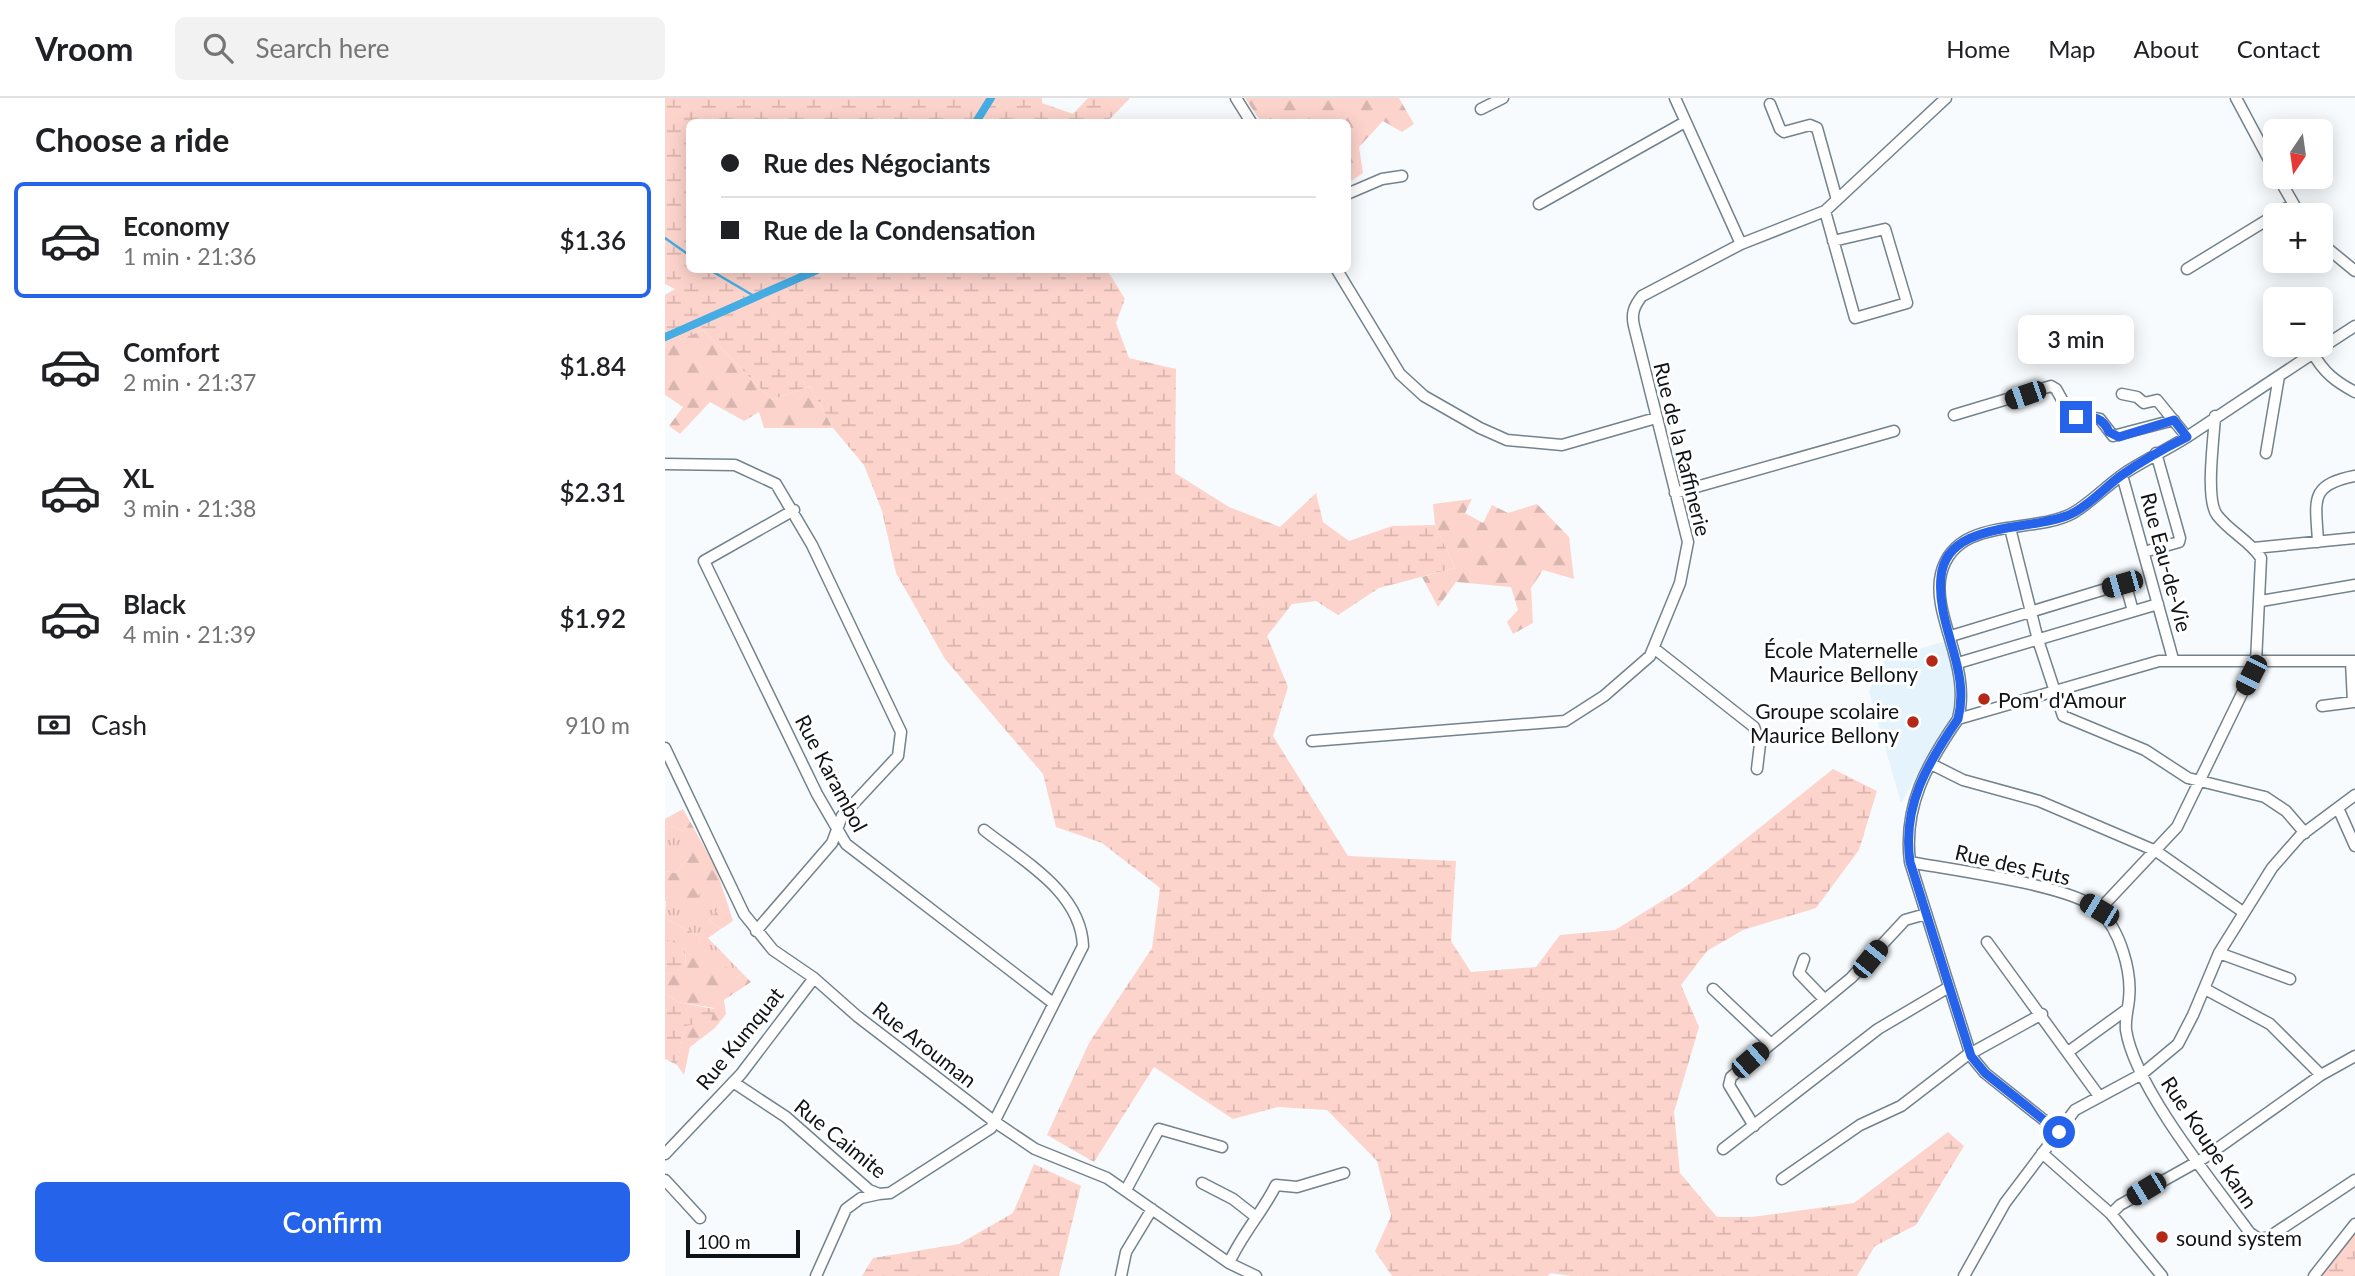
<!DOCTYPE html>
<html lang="en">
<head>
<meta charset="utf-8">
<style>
  :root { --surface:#fff; --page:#f2f2f2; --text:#202124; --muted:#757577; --line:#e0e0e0; --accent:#2563eb }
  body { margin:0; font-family:Lato,sans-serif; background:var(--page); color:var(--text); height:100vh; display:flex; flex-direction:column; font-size:26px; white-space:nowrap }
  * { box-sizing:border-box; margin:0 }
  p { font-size:23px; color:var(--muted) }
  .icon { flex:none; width:38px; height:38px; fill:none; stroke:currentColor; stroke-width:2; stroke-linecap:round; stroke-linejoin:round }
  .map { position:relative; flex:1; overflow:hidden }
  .details { display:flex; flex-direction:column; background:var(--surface); width:665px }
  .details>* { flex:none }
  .banner { position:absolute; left:21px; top:21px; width:665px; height:154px; border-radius:10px; box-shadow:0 4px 18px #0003; display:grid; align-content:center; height:154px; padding:0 35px; background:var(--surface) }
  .needle { width:46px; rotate:193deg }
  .tools { position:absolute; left:1598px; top:21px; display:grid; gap:14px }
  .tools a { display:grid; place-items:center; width:70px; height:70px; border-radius:10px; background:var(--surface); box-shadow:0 4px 18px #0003; font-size:35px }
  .scale { position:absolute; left:21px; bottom:18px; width:114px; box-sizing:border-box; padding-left:7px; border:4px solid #0d1317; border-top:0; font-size:19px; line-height:24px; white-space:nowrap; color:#0d1317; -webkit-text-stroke:5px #fff; paint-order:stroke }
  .end { position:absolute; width:32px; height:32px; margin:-16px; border:9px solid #2563eb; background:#fff; box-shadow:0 0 0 4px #fff }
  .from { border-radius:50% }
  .bubble { position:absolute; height:49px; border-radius:10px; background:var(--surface); box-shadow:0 4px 18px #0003; font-size:23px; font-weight:600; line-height:49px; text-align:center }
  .car { position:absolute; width:21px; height:42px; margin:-21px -10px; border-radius:9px; box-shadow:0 0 5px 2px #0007; background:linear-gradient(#222 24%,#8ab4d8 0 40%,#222 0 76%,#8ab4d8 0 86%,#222 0) }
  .banner b { display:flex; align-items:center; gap:24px; height:66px; font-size:26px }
  .banner b+b { border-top:2px solid var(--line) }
  .banner i { width:18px; height:18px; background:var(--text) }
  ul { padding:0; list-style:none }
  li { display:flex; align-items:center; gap:21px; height:116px; margin:0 14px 10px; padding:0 21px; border:4px solid transparent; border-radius:10px }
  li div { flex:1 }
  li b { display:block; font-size:26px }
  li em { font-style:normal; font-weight:600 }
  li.active { border-color:var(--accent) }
  li>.icon { width:63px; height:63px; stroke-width:1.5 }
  h2 { padding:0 35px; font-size:32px; line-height:84px }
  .pay { display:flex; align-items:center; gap:18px; height:77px; padding:0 35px; font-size:26px }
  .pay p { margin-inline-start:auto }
  .cta { display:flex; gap:14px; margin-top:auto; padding:14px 35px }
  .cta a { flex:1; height:80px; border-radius:10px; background:var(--accent); color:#fff; font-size:28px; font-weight:600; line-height:80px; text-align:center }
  header { display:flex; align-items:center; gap:42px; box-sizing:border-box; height:98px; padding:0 35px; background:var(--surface); border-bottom:2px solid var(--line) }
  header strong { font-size:33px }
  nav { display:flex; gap:38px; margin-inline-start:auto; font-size:24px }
  .search { width:490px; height:63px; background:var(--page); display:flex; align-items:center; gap:18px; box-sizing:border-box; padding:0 24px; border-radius:10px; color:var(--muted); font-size:26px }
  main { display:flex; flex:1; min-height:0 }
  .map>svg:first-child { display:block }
</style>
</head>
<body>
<header>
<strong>Vroom</strong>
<div class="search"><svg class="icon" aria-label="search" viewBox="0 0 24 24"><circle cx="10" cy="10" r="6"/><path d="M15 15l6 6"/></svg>Search here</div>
<nav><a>Home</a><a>Map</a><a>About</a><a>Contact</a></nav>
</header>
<main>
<section class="details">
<h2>Choose a ride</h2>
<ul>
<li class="active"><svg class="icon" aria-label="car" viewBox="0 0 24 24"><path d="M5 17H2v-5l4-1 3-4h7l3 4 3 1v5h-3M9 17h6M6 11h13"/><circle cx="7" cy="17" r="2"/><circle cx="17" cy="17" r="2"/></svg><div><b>Economy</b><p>1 min · 21:36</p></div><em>$1.36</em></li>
<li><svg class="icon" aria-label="car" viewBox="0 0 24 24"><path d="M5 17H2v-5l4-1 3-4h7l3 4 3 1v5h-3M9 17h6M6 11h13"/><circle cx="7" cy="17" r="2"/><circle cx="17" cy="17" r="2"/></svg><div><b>Comfort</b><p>2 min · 21:37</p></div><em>$1.84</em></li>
<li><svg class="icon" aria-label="car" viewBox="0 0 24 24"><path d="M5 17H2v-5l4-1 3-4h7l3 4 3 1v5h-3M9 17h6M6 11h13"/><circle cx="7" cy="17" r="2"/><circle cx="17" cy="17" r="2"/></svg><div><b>XL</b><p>3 min · 21:38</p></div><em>$2.31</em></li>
<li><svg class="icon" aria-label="car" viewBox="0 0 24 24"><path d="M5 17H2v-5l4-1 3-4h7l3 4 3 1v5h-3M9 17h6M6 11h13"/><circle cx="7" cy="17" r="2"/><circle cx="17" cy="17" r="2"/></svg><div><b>Black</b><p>4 min · 21:39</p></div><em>$1.92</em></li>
</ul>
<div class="pay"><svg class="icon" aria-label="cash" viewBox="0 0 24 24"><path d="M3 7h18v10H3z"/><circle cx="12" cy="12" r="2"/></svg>Cash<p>910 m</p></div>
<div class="cta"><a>Confirm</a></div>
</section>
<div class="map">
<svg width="1690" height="1178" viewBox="0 0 1690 1178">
  <defs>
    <pattern id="grass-tufts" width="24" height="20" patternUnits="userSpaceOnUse" patternTransform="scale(1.75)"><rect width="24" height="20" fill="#fdd4cc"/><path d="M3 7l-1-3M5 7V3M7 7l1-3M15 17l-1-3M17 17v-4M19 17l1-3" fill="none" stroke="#d8b5ae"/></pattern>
    <pattern id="forest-firs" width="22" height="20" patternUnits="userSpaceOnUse" patternTransform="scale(1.75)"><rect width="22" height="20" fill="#fdd4cc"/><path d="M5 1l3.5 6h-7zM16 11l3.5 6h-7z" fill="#d8b5ae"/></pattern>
    <pattern id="wetland-marsh" width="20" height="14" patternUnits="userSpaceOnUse" patternTransform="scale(1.75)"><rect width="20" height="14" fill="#fdd4cc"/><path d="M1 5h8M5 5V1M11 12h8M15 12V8" fill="none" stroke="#d8b5ae"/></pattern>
  </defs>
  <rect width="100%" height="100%" fill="#f7fbfd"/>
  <path fill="#e4f3fc" d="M 1281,543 L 1292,588 L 1290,613 L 1236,705 L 1204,593 L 1220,561 Z"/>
  <path fill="url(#grass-tufts)" d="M 0,726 L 20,734 L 26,758 L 10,775 L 0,773 Z
    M 37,792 L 55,809 L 44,823 L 56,831 L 43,840 L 78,876 L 70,880 L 33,861 L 35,839 L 0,820 L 1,802 Z"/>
  <path fill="url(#forest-firs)" d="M 580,0 L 734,0 L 749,26 L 737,34 L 718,23 L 694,49 L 698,75 L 683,85 L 682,24 L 596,24 Z
    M 38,232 L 107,302 L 145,288 L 168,330 L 99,330 L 94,314 L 79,323 L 45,304 L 15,336 L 4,328 L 18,309 L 0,297 L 0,248 Z
    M 807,401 L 800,415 L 818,425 L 827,407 L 843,415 L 872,406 L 904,439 L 909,481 L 878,472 L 866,490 L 868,525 L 848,536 L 842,524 L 853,512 L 846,489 L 791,484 L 773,509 L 757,479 L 790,470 L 770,427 L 768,406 Z
    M 18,711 L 51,770 L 68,823 L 56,831 L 44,823 L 55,809 L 37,793 L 25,809 L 0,803 L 0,773 L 10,775 L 26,758 L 18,747 L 20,734 L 0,726 L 0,721 Z
    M 0,820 L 35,839 L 34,861 L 56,863 L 70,880 L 78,876 L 86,884 L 59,902 L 61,916 L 50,930 L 25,949 L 19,977 L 12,967 L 20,927 L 45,923 L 49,910 L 12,904 L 0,895 L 0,877 L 21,868 L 20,849 L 0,841 Z"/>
  <path fill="url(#wetland-marsh)" d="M 0,0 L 377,0 L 377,5 L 408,16 L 423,0 L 465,0 L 442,24 L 24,24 L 24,172 L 442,172 L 460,201 L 451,225 L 464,260 L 511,271 L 510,375 L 564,409 L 615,429 L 651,395 L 658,424 L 684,443 L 727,428 L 770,427 L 790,470 L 714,490 L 673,517 L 651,503 L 627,506 L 602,538 L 623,589 L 608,638 L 683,758 L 791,763 L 786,843 L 806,874 L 871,869 L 895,837 L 950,832 L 1023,787 L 1168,671 L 1212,693 L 1194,752 L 1151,810 L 1078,832 L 1042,853 L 1016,887 L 1034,929 L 1009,1014 L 1015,1075 L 1052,1119 L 1087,1119 L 1189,1105 L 1283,1034 L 1299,1048 L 1251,1127 L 1210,1148 L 1192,1178 L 906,1178 L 886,1175 L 882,1178 L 727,1178 L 710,1153 L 726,1118 L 712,1063 L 662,1012 L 613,1009 L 568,1021 L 489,969 L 429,1064 L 382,1037 L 424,945 L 487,850 L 495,790 L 437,745 L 391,729 L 378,676 L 280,561 L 231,475 L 217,413 L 199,367 L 168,330 L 145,288 L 107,302 L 38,232 L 0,248 L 0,197 L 10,191 L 0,186 Z
    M 0,841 L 20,848 L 21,869 L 0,877 Z
    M 0,895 L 12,904 L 49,911 L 46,923 L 20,928 L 12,967 L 0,961 Z
    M 369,1066 L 416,1088 L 394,1178 L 197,1178 L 208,1160 L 294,1146 L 348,1115 Z
    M 1690,1134 L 1690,1178 L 1653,1178 Z"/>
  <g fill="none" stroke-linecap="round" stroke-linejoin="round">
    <path stroke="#46ade4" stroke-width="2.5" d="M 0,140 L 24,157
      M 45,172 L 89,198"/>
    <path stroke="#46ade4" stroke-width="8" d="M 311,24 L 326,0
      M 0,239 L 152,172"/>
    <g stroke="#73828c" stroke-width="13">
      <path id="minor" d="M 571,0 L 586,24
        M 1010,0 L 1076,146
        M 1571,0 L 1610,73
        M 1105,6 L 1115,31 L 1119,34 L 1145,27 L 1152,30 L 1172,102
        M 816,11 L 838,0
        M 1613,79 L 1635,117
        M 682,96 L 717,81 L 737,78
        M 874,106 L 1020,24
        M 1160,113 L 1190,220 L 1242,205 L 1220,131 L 1168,143
        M 1656,145 L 1690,173
        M 1522,171 L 1628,106
        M 672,172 L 735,276 L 759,298 L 815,330 L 842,342 L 897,347 L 991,320
        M 1648,255 C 1658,274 1671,284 1690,294
        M 1457,296 L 1472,299 L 1479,305 L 1492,302 L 1522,339
        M 1289,317 L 1386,288 L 1391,291 L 1405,316 L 1435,321 L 1448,338 L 1509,322
        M 1601,355 L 1614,278
        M 0,366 L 70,367 L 111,386 L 147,447 L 236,634 L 233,658 L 177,718 L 167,745 L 91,833
        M 1457,377 L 1508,561
        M 1010,395 L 1229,333
        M 129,412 L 39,463 L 152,696 L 181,746 L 388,905
        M 1345,430 L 1373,542 L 1398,618 L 1480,652 L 1523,680 L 1600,699 L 1621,713 L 1640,735
        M 1653,444 C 1651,403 1643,387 1690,378
        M 1589,450 L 1690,440
        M 1479,454 L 1514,444 L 1515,440 L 1491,355
        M 1596,503 L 1690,487
        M 1286,538 L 1457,486 L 1461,488 L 1468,513
        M 990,551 L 1089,629 L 1095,646 L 1092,671
        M 1293,565 L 1493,506
        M 1657,608 L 1688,604 L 1686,563
        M 1293,621 L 1494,563 L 1690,563
        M 647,643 L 900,623 L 939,598 L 985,558 L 1015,485 L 1023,444 L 969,228 C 966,216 969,208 977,198 L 1076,146 L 1160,113 L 1281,0
        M 0,650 L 79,816 L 108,852 L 149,880 L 192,918 L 330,1024 L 370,1051 L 442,1080 L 564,1165 L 591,1178
        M 1266,666 L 1298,682 L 1374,703 L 1491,753 L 1578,814
        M 1673,710 L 1690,748
        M 1245,764 C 1286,772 1407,787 1434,812 C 1455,832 1467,873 1464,901 C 1463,912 1460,921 1461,932 C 1470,990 1549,1086 1585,1135 L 1594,1141 L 1604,1139 L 1690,1082
        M 1434,812 L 1512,729 L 1586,577 L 1591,564 L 1596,460 C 1585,443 1565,434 1552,417 C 1540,401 1549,340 1550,318
        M 1322,844 L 1434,998
        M 1554,855 L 1625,881
        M 1139,861 L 1134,875 L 1158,900
        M 1048,891 L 1105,945
        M 1540,891 L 1605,926 L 1656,977
        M 1403,954 L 1461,912
        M 68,984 L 121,1019 L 204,1092 L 214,1096 L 225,1095 L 326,1030 L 418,848 C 416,794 357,762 319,732
        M 1089,1028 L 1064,987 L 1066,979 L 1186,880 L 1240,822 L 1261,816
        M 1394,1034 L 1320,975 L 1306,958 L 1245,764 C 1238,708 1262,666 1293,621 C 1307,568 1266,517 1276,476 C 1290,417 1368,437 1408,415 C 1427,404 1444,385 1463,373 C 1482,361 1503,351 1522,339 C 1578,302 1634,264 1690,228
        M 1058,1051 L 1213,931 L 1284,889
        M 1377,1055 L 1446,1116 L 1497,1178
        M 0,1056 L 76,976 L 149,880
        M 1117,1081 L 1195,1027 L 1236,1008 L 1301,958 L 1377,916
        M 0,1082 L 35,1120
        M 537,1085 L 568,1101 L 591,1119
        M 461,1092 L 494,1031 L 557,1049
        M 1446,1116 L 1455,1107 L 1539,1060 L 1656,977 L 1690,958
        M 564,1165 C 577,1136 597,1115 611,1087 L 632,1089 L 679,1075
        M 151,1178 L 181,1111 L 196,1100 L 214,1096
        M 456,1178 L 461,1154 L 487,1111
        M 1299,1178 L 1340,1105 L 1410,1012 L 1477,976 L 1513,946 L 1528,917 L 1554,855 L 1607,770 L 1635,738 L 1690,697
        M 1649,1178 L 1690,1126"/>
    </g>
    <use href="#minor" stroke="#fff" stroke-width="10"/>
  </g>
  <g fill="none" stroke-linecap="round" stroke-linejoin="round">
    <path stroke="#2563eb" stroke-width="9" d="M 1394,1034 L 1320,975 L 1306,958 L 1245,764 C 1237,708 1262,666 1293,621 C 1306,571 1271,528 1276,479 C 1281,421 1369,434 1406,416 C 1425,407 1441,388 1457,377 C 1478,362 1500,350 1522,339 L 1509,322 L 1454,339 L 1444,334 C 1437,318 1428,319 1411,319"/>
  </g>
  <g fill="#b52817" stroke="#fff" stroke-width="2.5">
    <circle cx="1267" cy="563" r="7"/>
    <circle cx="1319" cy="601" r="7"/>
    <circle cx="1248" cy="624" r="7"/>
    <circle cx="1497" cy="1139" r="7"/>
  </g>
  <g text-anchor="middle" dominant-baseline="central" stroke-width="6" stroke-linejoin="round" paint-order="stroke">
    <g font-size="21" fill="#0d1317" stroke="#fff">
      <text transform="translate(1018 351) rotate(76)">Rue de la Raffinerie</text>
      <text transform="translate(1502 464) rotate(75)">Rue Eau-de-Vie</text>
      <text transform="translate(167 675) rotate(62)">Rue Karambol</text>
      <text transform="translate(1348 766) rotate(13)">Rue des Futs</text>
      <text transform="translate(74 940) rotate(-51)">Rue Kumquat</text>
      <text transform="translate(260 946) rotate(38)">Rue Arouman</text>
      <text transform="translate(176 1040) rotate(39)">Rue Caimite</text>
      <text transform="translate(1545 1044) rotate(56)">Rue Koupe Kann</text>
    </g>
    <g font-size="21" fill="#0d1317" stroke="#fff" text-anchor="end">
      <text x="1253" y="551">École Maternelle<tspan x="1253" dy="24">Maurice Bellony</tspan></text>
      <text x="1333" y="601" text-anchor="start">Pom' d'Amour</text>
      <text x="1234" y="612">Groupe scolaire<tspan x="1234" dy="24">Maurice Bellony</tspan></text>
      <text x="1511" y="1139" text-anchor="start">sound system</text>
    </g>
  </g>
</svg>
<div class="tools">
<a><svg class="needle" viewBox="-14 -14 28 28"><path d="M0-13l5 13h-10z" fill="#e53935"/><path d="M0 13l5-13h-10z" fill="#757577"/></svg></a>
<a>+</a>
<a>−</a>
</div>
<div class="scale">100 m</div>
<i class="end from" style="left:1394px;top:1034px"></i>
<i class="end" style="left:1411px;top:319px"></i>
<div class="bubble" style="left:1353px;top:217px;width:116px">3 min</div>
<i class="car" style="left:1360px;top:297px;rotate:251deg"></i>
<i class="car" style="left:1457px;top:486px;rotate:254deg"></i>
<i class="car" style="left:1586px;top:577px;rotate:207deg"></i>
<i class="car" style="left:1434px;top:812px;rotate:301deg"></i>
<i class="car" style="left:1205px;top:861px;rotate:39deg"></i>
<i class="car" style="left:1085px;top:962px;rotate:49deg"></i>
<i class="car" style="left:1481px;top:1091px;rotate:239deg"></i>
<div class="banner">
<b><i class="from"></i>Rue des Négociants</b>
<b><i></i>Rue de la Condensation</b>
</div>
</div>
</main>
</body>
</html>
